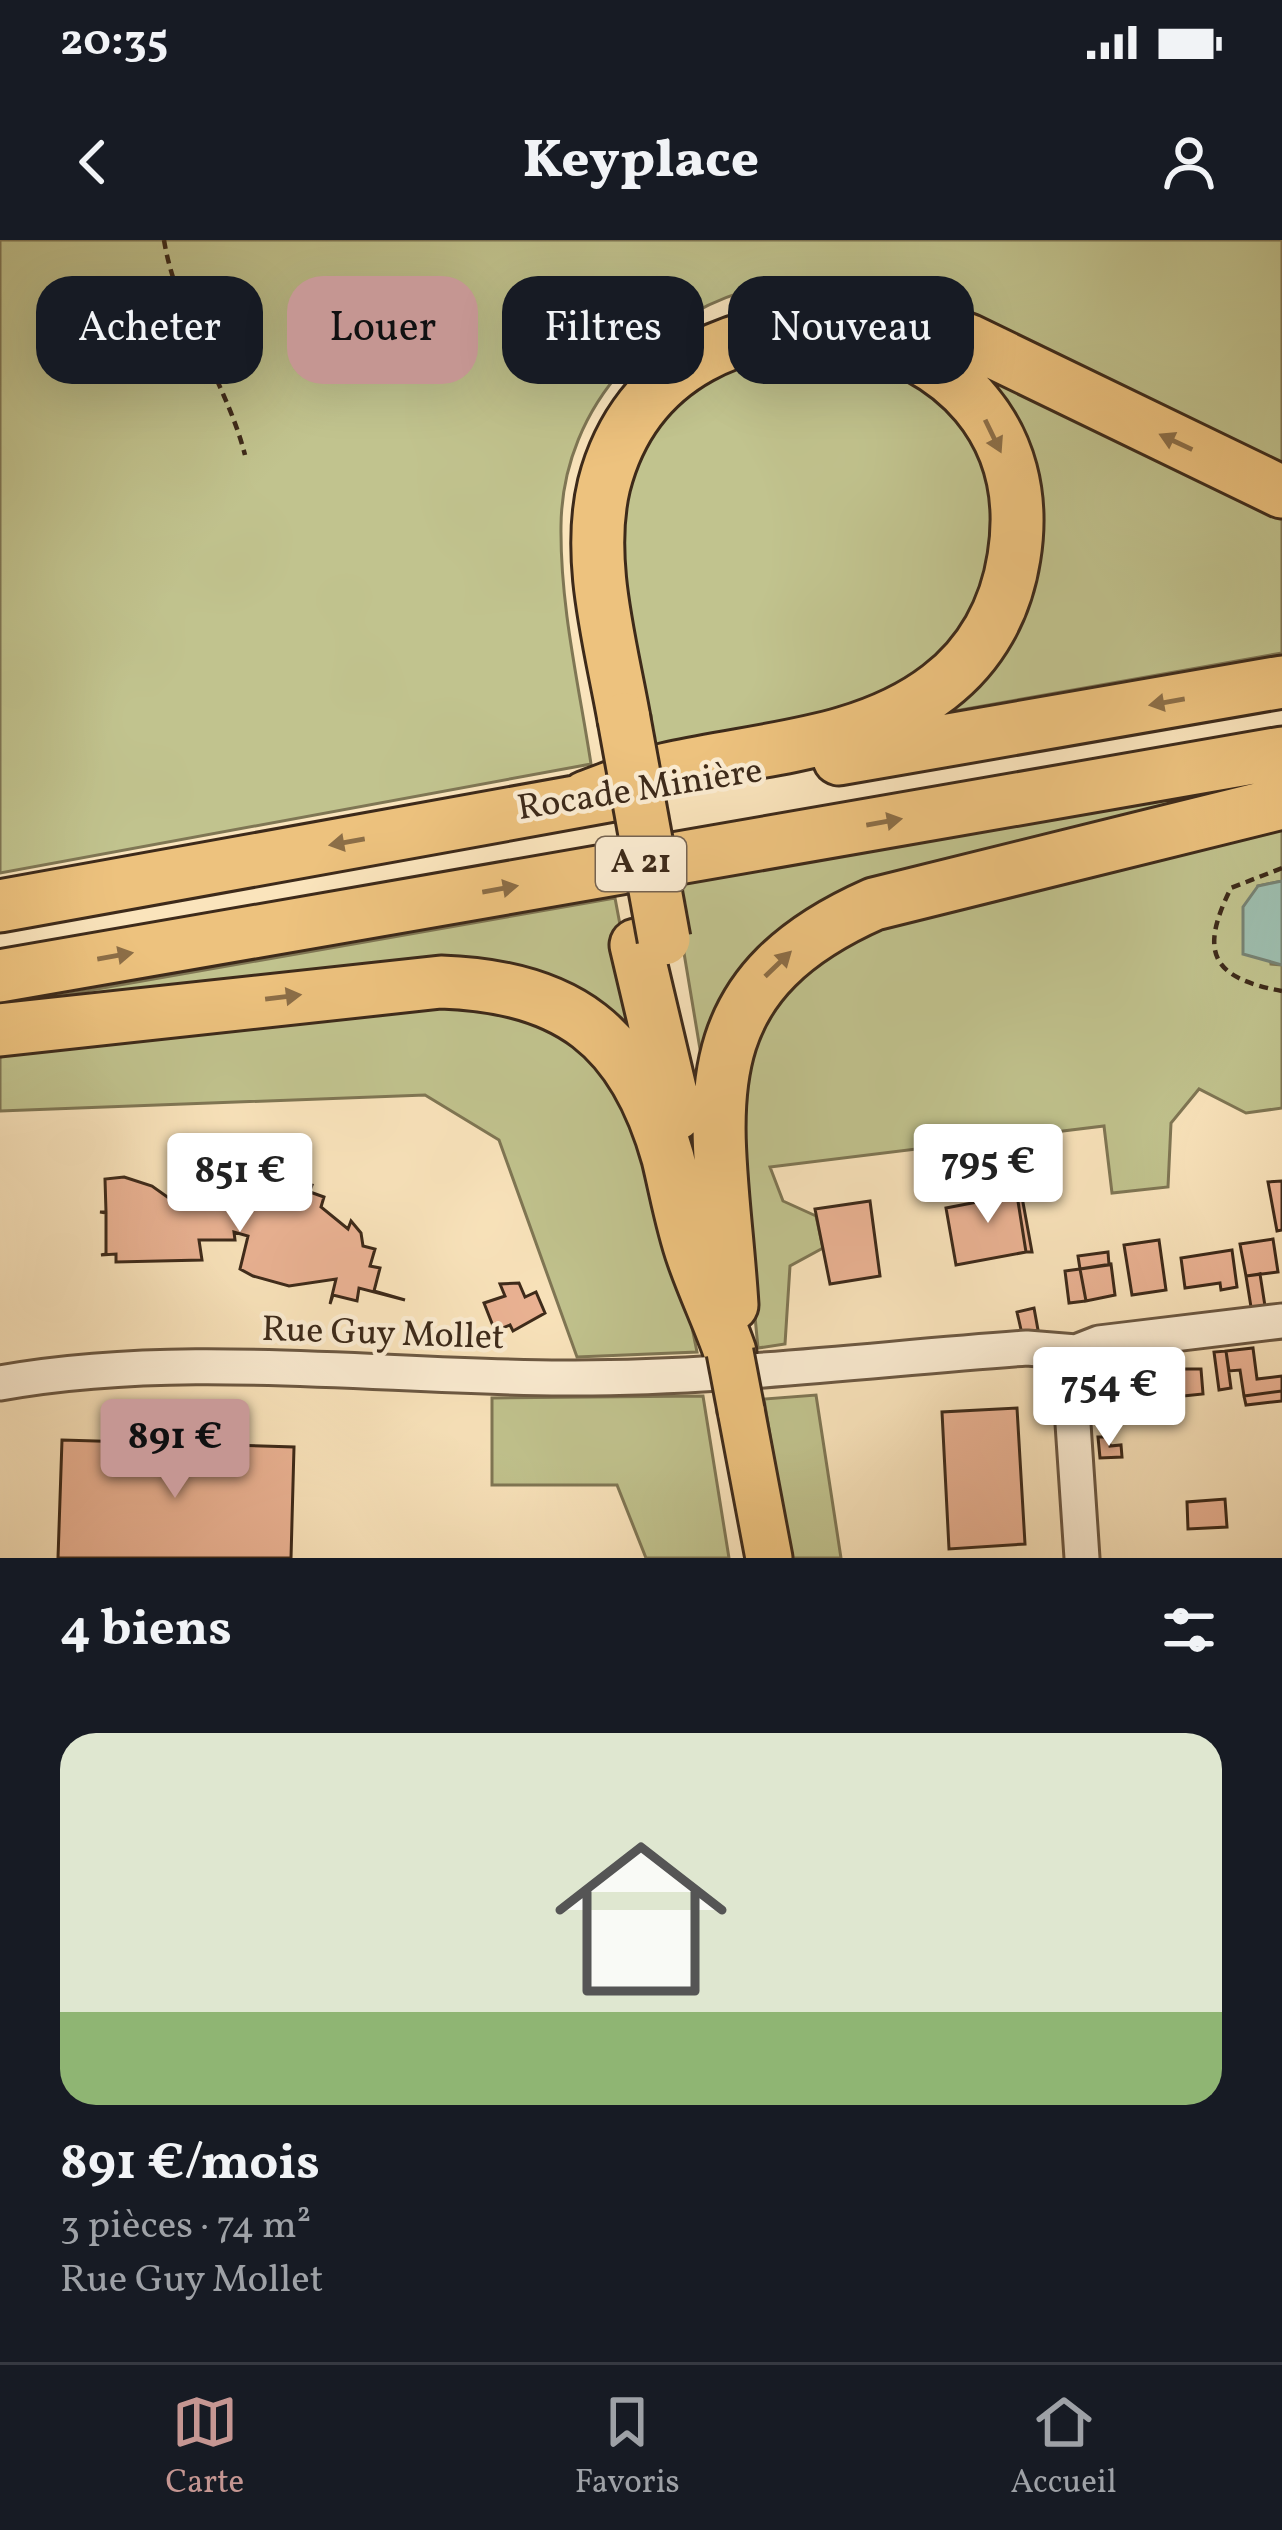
<!DOCTYPE html>
<html lang="fr">
<meta charset="utf-8">
<style>
:root{--surface:#171b24;--page:#242831;--text:#f1f3f6;--muted:#9ea1a6;--line:#363941;--accent:#c59692}
body{margin:0;font-family:Vollkorn,serif;background:var(--page);color:var(--text);height:100vh;display:flex;flex-direction:column;font-size:45px;white-space:nowrap}
*{box-sizing:border-box;margin:0}
p{font-size:39px;color:var(--muted)}
.icon{flex:none;width:66px;height:66px;fill:none;stroke:currentColor;stroke-width:2;stroke-linecap:round;stroke-linejoin:round}
.map{position:relative;height:1318px;overflow:hidden}
.drawer{display:flex;flex-direction:column;background:var(--surface);flex:1}
.drawer>*{flex:none}
.guide{position:absolute;left:36px;top:36px;width:1212px;height:108px;display:flex;gap:24px}
.price{position:absolute;translate:-50% -102px;padding:0 27px;border-radius:12px;background:#fff;color:#222;font-size:39px;line-height:78px;filter:drop-shadow(0 3px 6px #0008)}
.price::after{content:'';position:absolute;left:50%;top:72px;width:36px;height:27px;margin-left:-18px;background:inherit;clip-path:polygon(0 0,100% 0,50% 100%)}
.price.selected{background:var(--accent);color:#111}
ul{padding:0;list-style:none}
li{display:grid;align-content:center;gap:24px;height:636px;padding:0 60px}
li+li{border-top:3px solid var(--line)}
li span{display:grid;place-items:center;height:372px;border-radius:36px;color:#555}
li>.icon{margin-inline-start:auto}
span .icon{width:216px;height:216px;fill:#fffc;stroke-width:1}
li b{font-size:51px}
h2{display:flex;justify-content:space-between;align-items:center;height:144px;padding:0 60px;font-size:51px}
.pill{padding:0 42px;border-radius:36px;background:var(--surface);box-shadow:0 12px 48px #0002;font-size:42px;line-height:108px}
.pill.selected{background:var(--accent);color:#111}
.status{display:flex;justify-content:space-between;align-items:center;height:84px;padding:0 60px;background:var(--surface);direction:ltr}
.status svg{height:33px;fill:currentColor}
header{display:flex;justify-content:space-between;align-items:center;height:156px;padding:0 60px;background:var(--surface);font-size:54px;font-weight:800}
.menu{display:flex;justify-content:space-around;align-items:center;height:168px;border-top:3px solid var(--line);background:var(--surface);font-size:33px;color:var(--muted)}
.menu a{display:grid;justify-items:center;gap:6px}
.menu .selected{color:var(--accent)}
.map>svg:first-child{display:block}
.green{fill:#c1c38e;stroke:#7f7654;stroke-width:3}
.water{fill:#9ebfb0;stroke:#778374;stroke-width:3}
.building{fill:#ebb394;stroke:#3d2a1a;stroke-width:3}
.lines{fill:none;stroke-linecap:round;stroke-linejoin:round}
.minor-casing{stroke:#6c5842;stroke-width:39}
.major-casing{stroke:#3d2a1a;stroke-width:51}
.highway-casing{stroke:#3d2a1a;stroke-width:57}
.path{stroke:#3d2a1a;stroke-width:4.5;stroke-dasharray:9 6;stroke-linecap:butt}
.minor{stroke:#fcedd3;stroke-width:33}
.major{stroke:#edc27e;stroke-width:45}
.highway{stroke:#edc27e;stroke-width:51}
.major-bridge-casing{stroke:#3d2a1a;stroke-width:51;stroke-linecap:butt}
.highway-bridge-casing{stroke:#3d2a1a;stroke-width:57;stroke-linecap:butt}
.major-bridge{stroke:#edc27e;stroke-width:45}
.highway-bridge{stroke:#edc27e;stroke-width:51}
.oneway{fill:#8c6e47}
.labels{text-anchor:middle;dominant-baseline:central;stroke-width:9;stroke-linejoin:round;paint-order:stroke}
.shield{fill:#fcedd3;stroke:#766452;stroke-width:3}
.shield-label{font-size:33px;font-weight:bold;fill:#3d2a1a}
.street-label{font-size:36px;fill:#3d2a1a;stroke:#fcedd3}
</style>
<div class="status"><b>20:35</b><svg viewBox="0 0 49 12"><path d="M0 12V9h3v3zM5 12V6h3v6zM10 12V3h3v9zM15 12V0h3v12zM26 1h20v11H26zM47 4h2v5h-2z"/></svg></div>
<header><svg class="icon" aria-label="back" viewBox="0 0 24 24"><path d="M15 5l-7 7 7 7"/></svg>Keyplace<svg class="icon" aria-label="person" viewBox="0 0 24 24"><circle cx="12" cy="8" r="4"/><path d="M4 21q1-7 8-7t8 7"/></svg></header>
<div class="map">
<svg width="1282" height="1318" viewBox="0 0 1282 1318">
<rect width="100%" height="100%" fill="#fae4bc"/>
<filter id="stains"><feTurbulence type="fractalNoise" baseFrequency=".00167" numOctaves="4"/><feColorMatrix values="0 0 0 0 .2 0 0 0 0 .09 0 0 0 0 .02 0 0 0 .5 -.17"/></filter>
<radialGradient id="worn" r=".72"><stop offset=".6" stop-color="#630" stop-opacity="0"/><stop offset="1" stop-color="#630" stop-opacity=".3"/></radialGradient>
<path class="green" d="M0 0H1282V233L893 55C854 47 814 36 774 44 657 66 562 164 561 286 560 366 579 446 591 524L0 633Z
M773 102 874 110 965 183 990 237 992 340 942 421 851 471 650 513 619 355 625 235 671 155Z
M963 109 1282 261V413L932 475 1018 351Z
M1282 536 878 651 703 827 672 641Z
M1282 582V641L1258 646 1271 724 1282 725V868L1246 873 1199 849 1171 883 1168 947 1112 953 1104 886 770 927 783 961 816 976 823 1008 790 1026 785 1104 758 1108 736 878 752 788 834 700Z
M615 658 646 823 588 766H0Z
M366 766 489 767 574 798 633 876 675 1004 697 1112 577 1117 499 900 425 855 0 871V805Z
M816 1155 841 1318H790L764 1159Z
M703 1156 729 1318H646L617 1245H492V1158Z"/>
<path class="water" d="M1282 641V725L1243 714V667L1258 646Z"/>
<path class="building" d="M263 934 312 945 305 964 261 954Z
M1018 935 1032 1012H1026L1014 936Z
M1014 936 1026 1012 956 1025 946 968 998 958 995 939Z
M124 937 152 946 173 961H198V950L234 949V954H247L245 965H261V954L305 964 310 952 324 957 321 967 348 989 351 981 361 993 363 1006 375 1009 370 1026 380 1028 374 1051 405 1060 359 1048 357 1061 333 1055 330 1064 336 1039 289 1046 253 1036 240 1029 248 996 234 992 235 1000H199L202 1020 116 1022V1014L101 1015 106 1014V973L100 972H106L105 939Z
M1282 941V990L1277 991 1268 942Z
M870 961 880 1036 830 1044 815 969Z
M1273 999 1278 1032 1246 1036 1240 1004Z
M1159 1000 1166 1050 1132 1055 1124 1005Z
M1232 1010 1237 1047 1221 1050 1220 1043 1185 1048 1181 1018Z
M1108 1012 1109 1025 1080 1029 1078 1016Z
M1111 1024 1115 1055 1086 1061 1080 1029Z
M1080 1029 1086 1061 1069 1063 1065 1031Z
M1260 1034 1265 1066 1251 1067 1246 1036Z
M519 1043 525 1057 536 1052 545 1073 513 1091 510 1085 495 1091 484 1063 505 1056 500 1044Z
M1034 1068 1038 1090 1022 1094 1017 1072Z
M1253 1108 1257 1139 1282 1136V1151L1244 1156 1240 1130 1229 1131 1226 1111Z
M1226 1111 1231 1148 1219 1150 1214 1112Z
M1170 1129H1201L1203 1154 1173 1157Z
M1170 1129 1173 1157 1128 1161 1126 1135Z
M1282 1151V1161L1246 1165 1244 1156Z
M1166 1158 1167 1170 1141 1172 1140 1160Z
M1017 1168 1025 1304 949 1309 942 1172Z
M1098 1197H1109L1110 1206 1121 1205 1122 1217 1100 1218Z
M62 1200 294 1207 291 1318H58Z
M1225 1259 1227 1287 1188 1289 1187 1262Z"/>
<g class="lines">
<defs>
<path id="minor" d="M1076 1112 1071 1154 1082 1318
M0 1143C185 1110 377 1137 564 1138 718 1139 874 1119 1027 1108L1076 1112 1099 1103 1282 1081"/>
<path id="major" d="M741 1170 769 1318"/>
<path id="highway" d="M891 71 968 100 1282 252
M839 519 1282 442
M586 557C614 547 643 534 672 528 761 508 864 505 939 447 981 415 1006 369 1014 317 1055 62 667 0 604 245 586 320 611 405 624 479
M0 666 619 554
M636 705 676 874
M0 736 1282 513
M0 790 441 742C567 746 634 796 668 918 676 951 682 986 693 1017 704 1049 719 1080 730 1112
M732 1065C721 885 673 753 874 664L1282 563"/>
</defs>
<use href="#minor" class="minor-casing"/>
<use href="#major" class="major-casing"/>
<use href="#highway" class="highway-casing"/>
<path class="path" d="M164 0C176 75 226 141 245 215
M1282 628 1231 648C1199 712 1211 738 1282 751"/>
<use href="#minor" class="minor"/>
<use href="#major" class="major"/>
<use href="#highway" class="highway"/>
<defs>
<path id="major-bridge" d="M730 1112 741 1170"/>
<path id="highway-bridge" d="M624 479 664 699"/>
</defs>
<use href="#major-bridge" class="major-bridge-casing"/>
<use href="#highway-bridge" class="highway-bridge-casing"/>
<use href="#major-bridge" class="major-bridge"/>
<use href="#highway-bridge" class="highway-bridge"/>
</g>
<defs><path id="oneway-solid" d="M-6-.8H1V-3.2L6.5 0L1 3.2V.8H-6Z" transform="scale(3)"/></defs>
<g class="oneway">
<use href="#oneway-solid" transform="translate(993 196) rotate(64)"/>
<use href="#oneway-solid" transform="translate(1176 202) rotate(-155)"/>
<use href="#oneway-solid" transform="translate(1167 462) rotate(170)"/>
<use href="#oneway-solid" transform="translate(884 582) rotate(-10)"/>
<use href="#oneway-solid" transform="translate(347 602) rotate(170)"/>
<use href="#oneway-solid" transform="translate(500 649) rotate(-10)"/>
<use href="#oneway-solid" transform="translate(115 716) rotate(-10)"/>
<use href="#oneway-solid" transform="translate(778 724) rotate(-44)"/>
<use href="#oneway-solid" transform="translate(283 757) rotate(-7)"/>
</g>
<g class="labels">
<rect class="shield" x="596" y="597" width="90" height="54" rx="9"/>
<g class="shield-label">
<text x="641" y="624">A 21</text>
</g>
<g class="street-label">
<text transform="translate(640 551) rotate(-9)">Rocade Minière</text>
<text transform="translate(383 1095) rotate(2)">Rue Guy Mollet</text>
</g>
</g>
<rect width="100%" height="100%" filter="url(#stains)"/>
<rect width="100%" height="100%" fill="url(#worn)"/>
</svg>
<b class="price" style="left:988px;top:986px">795 €</b>
<b class="price" style="left:240px;top:995px">851 €</b>
<b class="price" style="left:1109px;top:1209px">754 €</b>
<b class="price selected" style="left:175px;top:1261px">891 €</b>
<div class="guide">
<a class="pill">Acheter</a>
<a class="pill selected">Louer</a>
<a class="pill">Filtres</a>
<a class="pill">Nouveau</a>
</div>
</div>
<section class="drawer">
<h2>4 biens<svg class="icon" aria-label="filters" viewBox="0 0 24 24"><path d="M4 7h16M4 17h16"/><circle cx="9" cy="7" r="2"/><circle cx="15" cy="17" r="2"/></svg></h2>
<ul>
<li><span style="background:linear-gradient(#dfe7d0 75%,#8fb573 0)"><svg class="icon" aria-label="home" viewBox="0 0 24 24"><path d="M3 11l9-7 9 7M6 9v11h12V9"/></svg></span><div><b>891 €/mois</b><p>3 pièces · 74 m²</p><p>Rue Guy Mollet</p></div></li>
</ul>
</section>
<nav class="menu">
<a class="selected"><svg class="icon" aria-label="map" viewBox="0 0 24 24"><path d="M3 6l6-2 6 2 6-2v14l-6 2-6-2-6 2zM9 4v14M15 6v14"/></svg>Carte</a>
<a><svg class="icon" aria-label="saved" viewBox="0 0 24 24"><path d="M7 4h10v16l-5-4-5 4z"/></svg>Favoris</a>
<a><svg class="icon" aria-label="home" viewBox="0 0 24 24"><path d="M3 11l9-7 9 7M6 9v11h12V9"/></svg>Accueil</a>
</nav>
